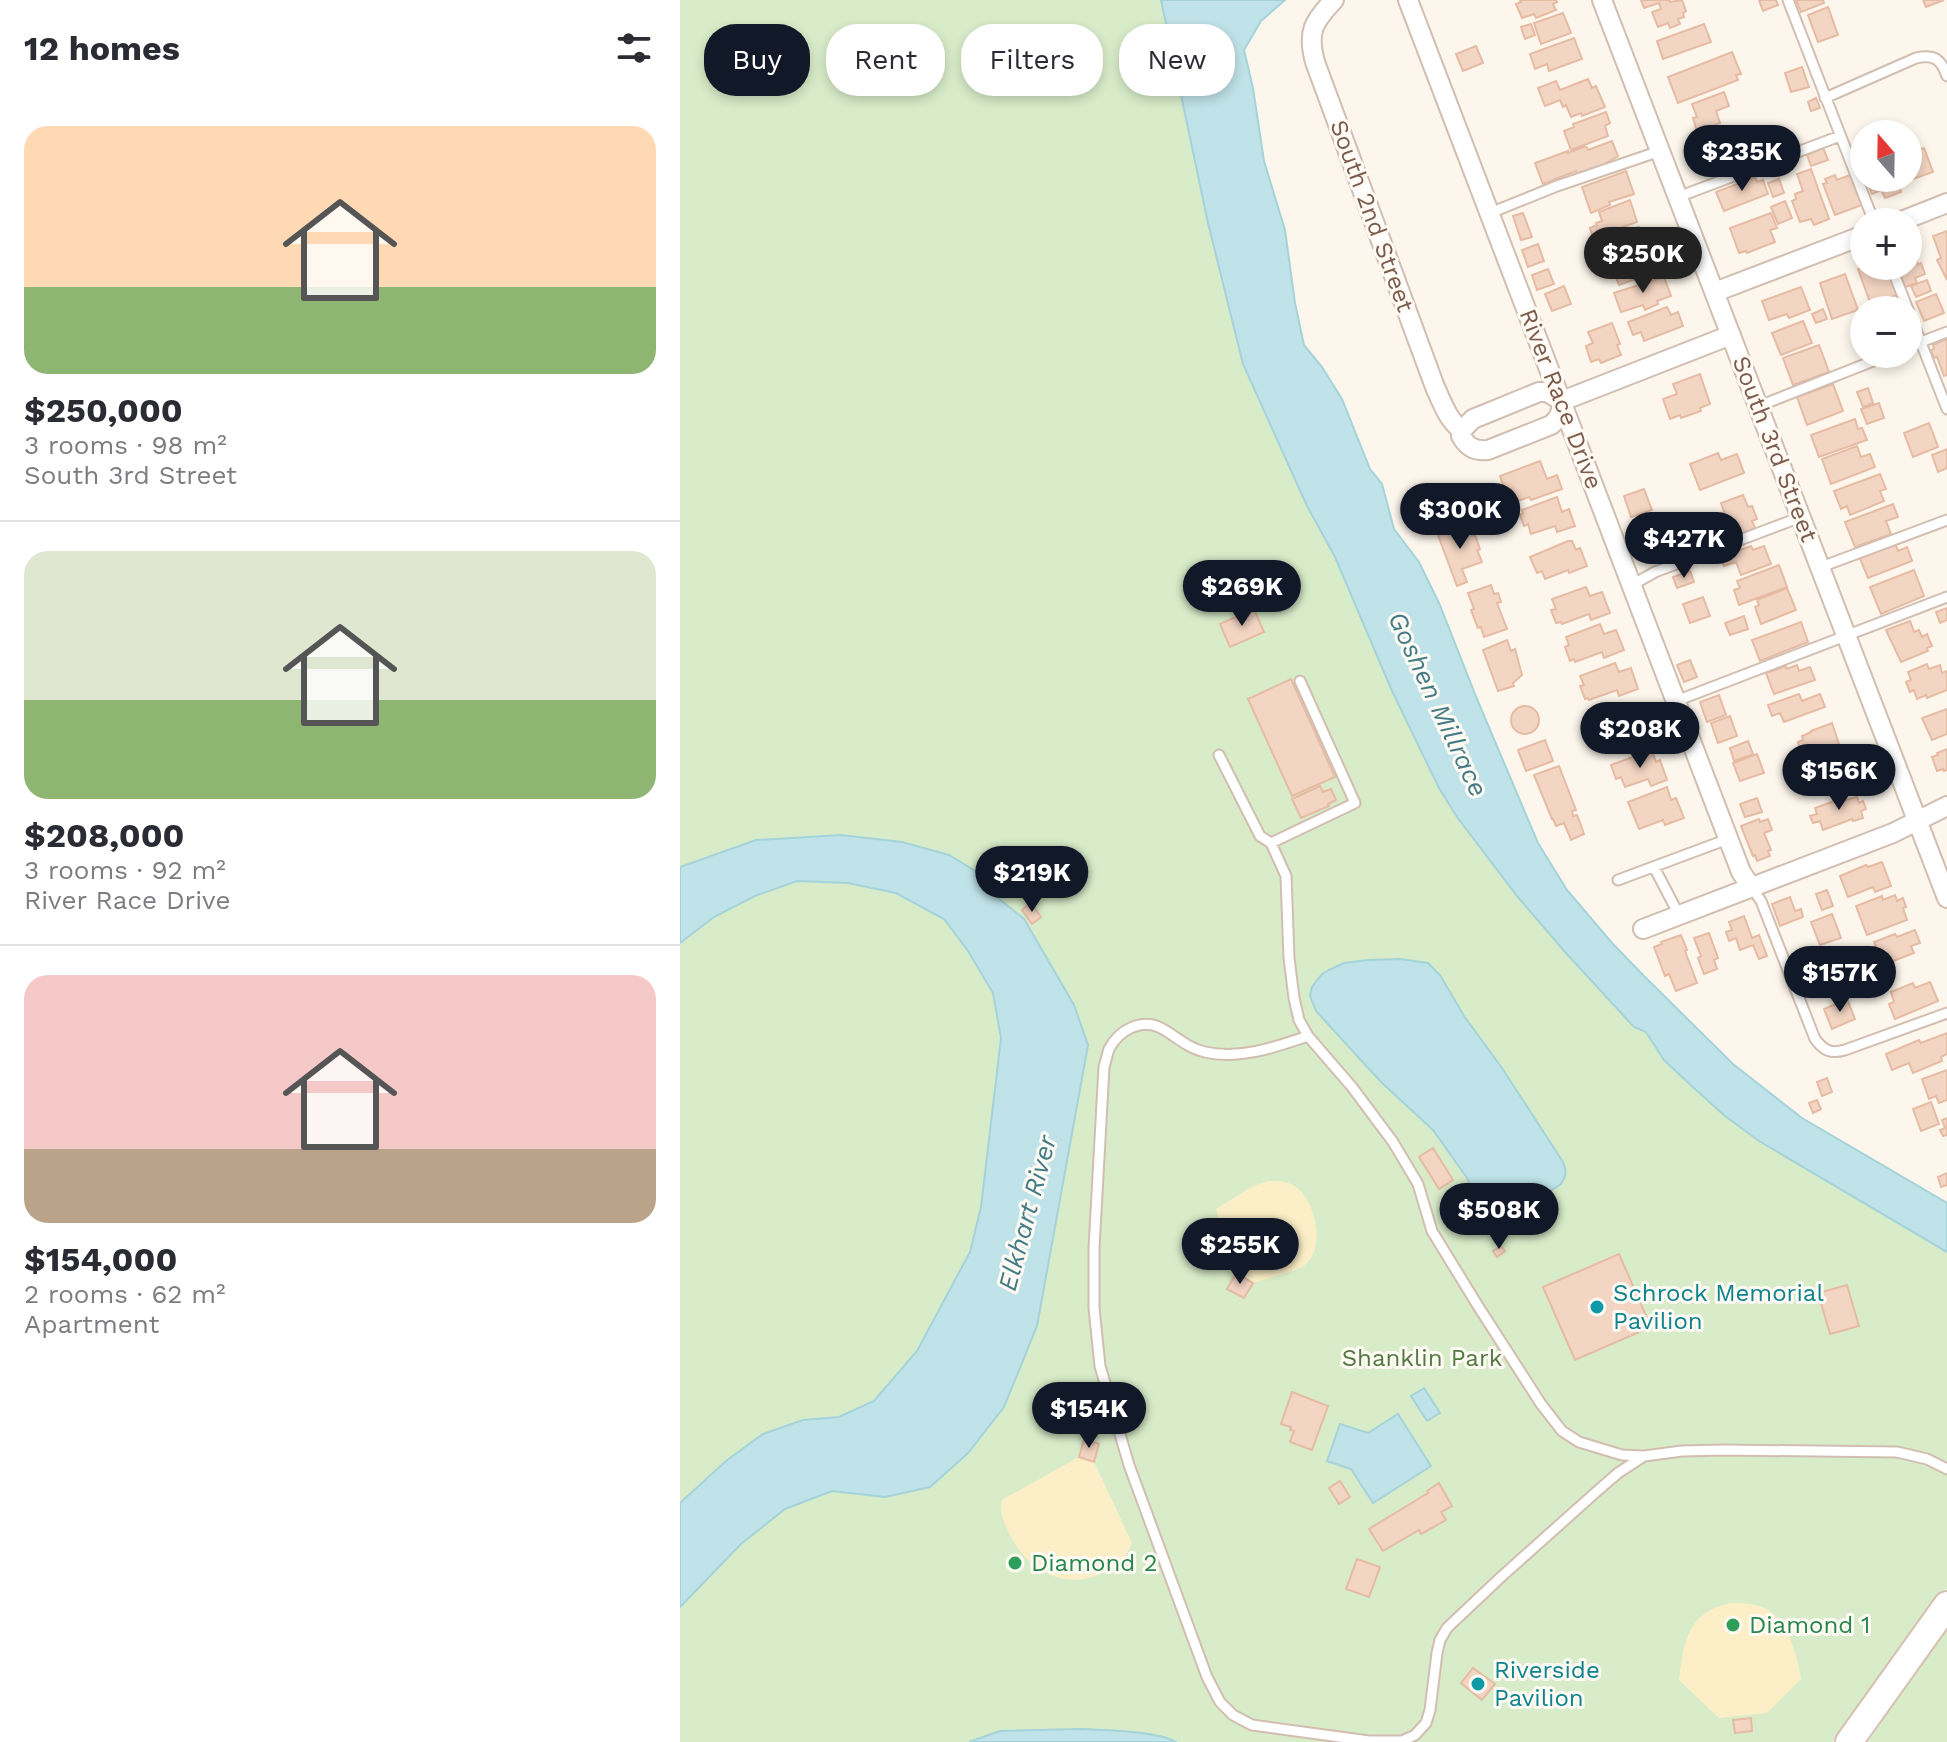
<!DOCTYPE html>
<meta charset="utf-8">
<style>
:root{--surface:#fff;--page:#f7f7f7;--text:#2b2b33;--muted:#7c7c81;--line:#e1e1e2;--accent:#111827}
body{margin:0;font-family:"Work Sans",sans-serif;background:var(--page);color:var(--text);height:100vh;display:flex;flex-direction:column;font-size:30px;white-space:nowrap}
*{box-sizing:border-box;margin:0}
p{font-size:26px;color:var(--muted)}
.icon{flex:none;width:44px;height:44px;fill:none;stroke:currentColor;stroke-width:2;stroke-linecap:round;stroke-linejoin:round}
.map{position:relative;flex:1;overflow:hidden}
.details{display:flex;flex-direction:column;background:var(--surface);width:680px}
.details>*{flex:none}
.guide{position:absolute;left:24px;top:24px;width:760px;height:72px;display:flex;gap:16px}
.needle{width:52px;rotate:340deg}
.buttons{position:absolute;left:1170px;top:120px;display:grid;gap:16px}
.buttons a{display:grid;place-items:center;width:72px;height:72px;border-radius:50%;background:var(--surface);box-shadow:0 4px 12px #0003;font-size:40px}
.price{position:absolute;translate:-50% -68px;padding:0 18px;border-radius:28px;background:var(--accent);color:#fff;font-size:26px;line-height:52px;filter:drop-shadow(0 2px 4px #0008)}
.price::after{content:'';position:absolute;left:50%;top:48px;width:24px;height:18px;margin-left:-12px;background:inherit;clip-path:polygon(0 0,100% 0,50% 100%)}
.price.on{background:#222;color:#fff}
ul{padding:0;list-style:none}
li{display:grid;align-content:center;gap:16px;height:424px;padding:0 24px}
li+li{border-top:2px solid var(--line)}
li span{display:grid;place-items:center;height:248px;border-radius:24px;color:#555}
li>.icon{margin-inline-start:auto}
span .icon{width:144px;height:144px;fill:#fffc;stroke-width:1}
li b{font-size:34px}
h2{display:flex;justify-content:space-between;align-items:center;height:96px;padding:0 24px;font-size:34px}
.tag{padding:0 28px;border-radius:32px;background:var(--surface);box-shadow:0 4px 12px #0003;font-size:28px;line-height:72px}
.tag.on{background:var(--accent);color:#fff}
main{display:flex;flex:1;min-height:0}
.map>svg:first-child{display:block}
.green{fill:#d8ecc9}
.sand{fill:#fcefc7}
.water{fill:#bfe3e8;stroke:#a5d3da;stroke-width:2}
.building{fill:#f3d5c3;stroke:#e6bba3;stroke-width:2}
.lines{fill:none;stroke-linecap:round;stroke-linejoin:round}
.service-casing{stroke:#d1beb0;stroke-width:13}
.minor-casing{stroke:#d1beb0;stroke-width:22}
.secondary-casing{stroke:#d6c0b0;stroke-width:30}
.service{stroke:#fff;stroke-width:9}
.minor{stroke:#fff;stroke-width:18}
.secondary{stroke:#fff;stroke-width:26}
.culture-dot{fill:#0f9aa8;stroke:#fffaf3;stroke-width:3}
.leisure-dot{fill:#2e9e5b;stroke:#fffaf3;stroke-width:3}
.labels{text-anchor:middle;dominant-baseline:central;stroke-width:6;stroke-linejoin:round;paint-order:stroke}
.street-label{font-size:24px;fill:#7a5c4d;stroke:#fffaf3}
.culture-label{font-size:24px;fill:#0d838f;stroke:#fffaf3;text-anchor:start}
.park-label{font-size:24px;fill:#537a41;stroke:#fffaf3}
.leisure-label{font-size:24px;fill:#27864d;stroke:#fffaf3;text-anchor:start}
.water-label{font-size:26px;font-style:italic;fill:#437c86;stroke:#fffaf3}
</style>
<main>
<section class="details">
<h2>12 homes<svg class="icon" aria-label="filters" viewBox="0 0 24 24"><path d="M4 7h16M4 17h16"/><circle cx="9" cy="7" r="2"/><circle cx="15" cy="17" r="2"/></svg></h2>
<ul>
<li><span style="background:linear-gradient(#ffd9b3 65%,#8fb573 0)"><svg class="icon" aria-label="home" viewBox="0 0 24 24"><path d="M3 11l9-7 9 7M6 9v11h12V9"/></svg></span><div><b>$250,000</b><p>3 rooms · 98 m²</p><p>South 3rd Street</p></div></li>
<li><span style="background:linear-gradient(#dfe7d0 60%,#8fb573 0)"><svg class="icon" aria-label="home" viewBox="0 0 24 24"><path d="M3 11l9-7 9 7M6 9v11h12V9"/></svg></span><div><b>$208,000</b><p>3 rooms · 92 m²</p><p>River Race Drive</p></div></li>
<li><span style="background:linear-gradient(#f6c9c9 70%,#b9a48a 0)"><svg class="icon" aria-label="home" viewBox="0 0 24 24"><path d="M3 11l9-7 9 7M6 9v11h12V9"/></svg></span><div><b>$154,000</b><p>2 rooms · 62 m²</p><p>Apartment</p></div></li>
</ul>
</section>
<div class="map">
<svg width="1267" height="1742" viewBox="0 0 1267 1742">
<rect width="100%" height="100%" fill="#fdf6ec"/>
<path class="green" d="M0 0H481L528 223 563 364 627 506 655 557 712 691 777 817 837 896 885 952 954 1027 966 1032 984 1060 1016 1090 1045 1116 1079 1141 1267 1252V1588L1153 1742H496L489 1738 443 1732 400 1729 320 1731 289 1742H0V1607L61 1544 105 1509 152 1491 205 1497 288 1453 324 1407 357 1326 408 1045 394 1005 344 919 318 898 297 872 76 840 0 867Z
M117 881 168 883 216 893 264 919 288 951 313 993 321 1038 301 1207 290 1252 260 1309 237 1351 194 1401 159 1417 123 1420 46 1461 0 1503V943L34 917 75 896Z
M1267 1626V1742H1188Z"/>
<path class="sand" d="M588 1181C597 1181 605 1181 613 1185 635 1197 646 1246 626 1264 616 1272 587 1278 573 1283L556 1273 536 1209 573 1186Z
M399 1457 414 1462 452 1543C447 1556 439 1563 427 1570 390 1594 347 1571 330 1535 324 1523 319 1513 322 1500Z
M1050 1603C1062 1603 1077 1603 1088 1610 1108 1623 1118 1657 1121 1679L1087 1713 1039 1718 999 1680C1004 1641 1007 1613 1050 1603Z"/>
<path class="water" d="M481 0H605L581 21 564 50 573 88 584 161 605 230 615 303 624 345 642 367 662 399 690 469 702 484 714 529 739 562 759 603 797 699 858 843 887 890 932 943 964 976 1053 1064 1122 1118 1267 1203V1252L1079 1141 1045 1116 1016 1090 984 1060 966 1032 954 1027 885 952 837 896 777 817 759 788 712 691 655 557 627 506 563 364 528 223Z
M161 835 222 842 269 855 297 872 318 898 344 919 394 1005 408 1045 357 1326 324 1407 288 1453 250 1487 205 1497 152 1491 105 1509 61 1544 0 1607V1503L46 1461 83 1434 123 1420 159 1417 194 1401 237 1351 290 1252 301 1207 321 1038 313 993 288 951 264 919 216 893 168 883 117 881 75 896 34 917 0 943V867L76 840Z
M720 959 748 963 760 975 784 1016 822 1068 883 1162C887 1171 886 1176 881 1184L832 1216 825 1219H816L800 1210 787 1178 753 1130 701 1082 636 1011 630 996 632 987 642 974 649 970 664 963 688 960Z
M744 1388 760 1413 747 1421 731 1396Z
M718 1414 751 1466 693 1503 671 1469 647 1461 660 1424 688 1433Z
M400 1729C423 1730 477 1731 496 1742H289L320 1731Z"/>
<path class="building" d="M840 0H876L877 2 873 4 876 10 856 18 854 14 842 18 836 4 841 2Z
M961 0H989L990 2 1002 0 1006 11 1003 13 1004 17 998 19 1000 24 990 28 988 23 978 27 972 12 981 9 979 3 964 8Z
M1079 0H1096L1098 5 1083 11Z
M1116 0H1143L1144 3 1121 12Z
M1243 0H1264L1246 7Z
M1148 7 1158 35 1138 42 1128 15Z
M883 13 891 33 861 44 854 23Z
M851 24 855 35 845 39 841 27Z
M1024 24 1031 42 983 59 977 41Z
M894 38 902 59 869 71 867 64 855 69 850 54Z
M796 46 803 63 783 71 776 54Z
M1052 52 1061 74 1056 75 1058 80 998 103 988 77Z
M1122 67 1129 87 1111 92 1105 73Z
M908 79 912 88 916 86 925 107 902 116 901 113 891 117 886 105 883 107 880 100 865 106 858 88 876 81 880 90Z
M1044 92 1049 106 1036 111 1040 123 1017 132 1013 118 1017 117 1012 104Z
M1136 98 1140 108 1131 111 1128 102Z
M926 112 930 123 925 126 928 136 891 150 884 131 894 127 893 124Z
M1033 129 1035 133 1044 129 1045 133 1054 130 1059 141 1050 144 1052 148 1046 150 1048 154 1058 150 1063 164 1046 171 1041 159 1038 160 1035 154 1028 157 1020 137 1023 136 1022 133Z
M932 141 938 156 926 163V165L898 176 896 171 863 184 855 163 888 151V153L906 146 908 150Z
M1143 148 1148 160 1131 166 1127 155Z
M1228 148 1230 153 1244 148 1253 172 1227 181Z
M1131 169 1149 219 1134 225 1131 219 1120 222 1112 201 1116 199 1115 194 1123 191 1117 174Z
M946 171 954 194 929 202 930 205 911 213 902 187Z
M1155 175 1157 180 1170 175 1182 205 1155 215 1143 184 1147 183 1145 179Z
M1075 177 1077 182 1083 180 1088 194 1044 211 1036 192Z
M1186 178H1216L1221 192 1205 198 1201 190 1192 194Z
M1099 179 1104 193 1093 197 1088 183Z
M950 200 957 222 938 229 939 231 914 240 910 228 917 225 916 223 922 221 919 212Z
M1105 201 1112 218 1098 224 1091 207Z
M843 213 852 237 841 240 833 216Z
M1091 213 1097 228 1090 230 1095 242 1067 253 1066 251 1059 253 1050 228Z
M959 227 960 230 966 228 970 239 965 241 966 246 952 251 950 246 924 255 921 246 928 243 926 238Z
M1267 231V280L1257 260 1261 258 1253 236Z
M858 244 864 261 848 267 842 250Z
M1233 245 1238 265 1241 263 1245 274 1235 278 1237 283 1225 287 1218 267 1228 266V247Z
M969 252 977 271 939 285 935 275 941 273 937 264Z
M1186 266H1205L1217 295 1191 305 1178 269Z
M868 269 874 284 857 290 852 275Z
M1165 274 1178 310 1152 319 1140 283Z
M984 277 991 296 977 301 978 304 965 310 963 305 941 312 934 293Z
M1247 280 1251 291 1236 297 1231 286Z
M884 286 891 304 872 311 865 294Z
M1121 287 1130 310 1109 318 1107 314 1089 320 1082 301Z
M1256 294 1264 313 1244 321 1236 302Z
M987 307 991 315 998 312 1003 326 964 341 961 332 953 335 948 322Z
M1143 309 1147 319 1136 323 1132 314Z
M1123 321 1132 343 1101 355 1092 333Z
M932 323 940 344 937 345 941 355 921 363 919 359 911 362 906 346 913 343 908 332Z
M1184 328V348L1182 349 1175 331Z
M1267 339V375L1264 376 1257 357 1254 358 1251 350 1254 349 1253 345Z
M1139 345 1149 372 1113 385 1103 358Z
M1020 374 1030 404 1020 408 1021 411 1001 418 1000 415 990 419 983 399 997 394 993 384Z
M1153 384 1163 411 1127 425 1117 397Z
M1188 388 1193 403 1183 407 1177 392Z
M1199 403 1204 418 1187 424 1181 409Z
M1175 419 1178 429 1182 428 1187 440 1139 457 1131 435Z
M1249 423 1258 447 1233 457 1224 433Z
M1177 446 1181 457 1190 454 1195 467 1151 484 1142 459Z
M1267 449V468L1258 472 1252 455Z
M1038 453 1041 460 1057 454 1064 473 1020 490 1010 464Z
M860 461 867 479 877 475 882 489 851 500 849 497 835 502 831 489 825 491 820 476Z
M1200 474 1206 489 1200 491 1204 501 1170 515 1167 506 1161 509 1154 491Z
M783 488 787 507 769 510 766 492Z
M964 489 972 510 951 517 944 496Z
M1063 495 1068 507 1072 506 1077 519 1072 521 1075 528 1048 539 1046 535 1040 538 1035 525 1042 522 1041 518 1046 517 1041 503Z
M877 497 882 512 889 509 895 526 877 532 875 526 851 534 848 524 844 526 840 515 843 513 842 510Z
M1213 504 1218 517 1206 521 1211 534 1175 547 1165 522Z
M788 525 792 536 795 535 800 549 797 550 802 562 782 569 787 582 777 586 758 535Z
M1007 526 1015 547 995 555 986 534Z
M888 541H892L896 550 900 548 907 566 889 573 888 570 865 579 862 571 857 573 850 557Z
M1215 543 1218 551 1227 547 1232 561 1188 578 1179 556Z
M1071 546 1073 550 1084 546 1091 564 1061 575 1056 562 1044 566 1041 557Z
M1099 565 1107 587 1059 605 1054 590 1060 588 1057 581Z
M1234 570 1244 596 1201 614 1190 587Z
M1010 571 1014 582 997 588 993 577Z
M811 585 814 594 818 593 821 602 817 603 827 629 804 637 801 627 798 628 791 610 794 609 788 593Z
M906 587 910 596 922 592 930 613 911 620 909 614 882 624 881 622 876 623 871 610 876 609 872 599Z
M1107 588 1116 610 1081 624 1075 607 1079 605 1077 600Z
M1023 597 1030 616 1010 623 1003 604Z
M1267 608V620L1260 623 1256 612Z
M574 609 584 632 550 647 540 624Z
M1064 616 1068 629 1050 635 1045 623Z
M1230 621 1234 632 1239 630 1242 637 1247 634 1252 646 1247 648 1248 651 1221 662 1206 630Z
M1121 622 1128 642 1080 661 1072 640Z
M920 624 924 634 936 630 944 650 924 658 922 652 895 662 894 659 890 661 885 647 889 645 886 637Z
M827 640 831 651 835 649 842 675 833 683 834 686 818 691 803 650Z
M1010 660 1017 677 1004 682 997 665Z
M935 663 939 672 951 668 958 689 939 696 937 690 909 700 908 698 905 699 900 686 904 685 900 676Z
M1247 664 1249 669 1260 665 1262 673 1267 671V690L1247 698 1246 695 1237 699 1234 690 1230 692 1226 682 1231 680 1228 672Z
M1117 665 1119 671 1130 667 1135 680 1094 694 1086 673 1106 666 1107 669Z
M611 679 655 777 612 796 568 699Z
M1119 694 1122 701 1140 694 1145 707 1104 722 1100 713 1092 716 1088 705Z
M1039 695 1046 715 1027 722 1020 702Z
M831 720a14 14 0 1 1 28 0a14 14 0 1 1-28 0Z
M1267 709V734L1252 740 1242 718Z
M965 714 972 732 956 737 959 744 945 749 944 746 928 752 919 728 949 717 950 720Z
M1050 716 1057 736 1038 743 1031 723Z
M1152 723 1159 744 1141 750 1142 753 1125 760 1118 742 1123 740 1122 736 1131 732V731Z
M865 740 873 761 846 771 838 750Z
M1068 741 1073 754 1054 761 1050 748Z
M1267 749V770L1264 771 1263 769 1257 771 1252 757 1258 755 1257 753Z
M972 750 976 762 980 760 987 780 971 786 968 779 945 787 941 777 936 779 931 765Z
M1077 754 1084 773 1060 781 1053 763Z
M1163 754 1170 778 1144 788 1141 781 1124 788 1120 778 1128 774 1126 769Z
M879 766 896 810 892 811 893 816 897 815 904 834 891 840 884 823 876 826 873 819H872L854 775Z
M640 786 643 792 651 789 656 800 648 804 649 806 621 818 612 799Z
M987 787 991 800 996 798 1004 818 985 825 983 820 959 829 948 802Z
M1177 797 1179 803 1183 801 1186 809 1181 811 1183 818 1173 821 1172 819 1143 830 1140 821 1133 823 1130 816 1137 814 1135 808 1162 798 1163 801Z
M1077 798 1082 812 1065 817 1060 804Z
M1079 819 1080 822 1088 819 1092 830 1084 833 1091 850 1088 851 1090 856 1077 861 1075 855 1073 856 1061 826Z
M1202 862 1211 886 1195 892 1193 887 1168 897 1160 876 1186 865 1188 867Z
M1147 890 1153 906 1142 910 1136 894Z
M1215 895 1217 901 1223 898 1226 907 1223 908 1227 920 1187 935 1176 906 1202 896 1203 900Z
M1110 897 1115 911 1121 909 1123 917 1100 926 1092 904Z
M351 903 361 917 352 924 342 910Z
M1152 914 1161 938 1140 945 1131 922Z
M1064 916 1072 938 1079 935 1087 956 1079 959 1073 945 1060 950 1056 938 1049 941 1046 932 1052 930 1049 922Z
M1235 930 1240 943 1231 946 1234 953 1203 965 1199 956 1194 958 1190 948 1196 946 1194 942 1215 934 1217 937Z
M1029 933 1038 958 1034 960 1037 969 1024 974 1018 958 1021 956 1014 938Z
M1001 935 1007 950 1005 951 1017 983 996 991 989 974 985 976 974 947 982 944 981 942Z
M1133 968 1139 983 1123 989 1117 974Z
M1250 982 1258 1001 1215 1019 1209 1004 1214 1002 1211 992 1233 983 1235 988Z
M1152 983 1155 990 1145 993 1143 986Z
M1167 999 1175 1019 1152 1029 1144 1009Z
M1267 1033V1054L1261 1057 1262 1061 1233 1073 1229 1063 1212 1070 1206 1054 1239 1040 1241 1043Z
M1267 1070V1100L1259 1103 1256 1096 1249 1099 1242 1079Z
M1147 1078 1152 1092 1142 1096 1137 1082Z
M1137 1100 1141 1109 1133 1113 1129 1103Z
M1251 1102 1259 1124 1241 1131 1233 1109Z
M1267 1118V1135L1263 1136 1260 1130 1265 1128 1262 1120Z
M753 1148 773 1180 759 1189 739 1157Z
M1267 1173V1185L1261 1187 1258 1177Z
M821 1246 825 1251 817 1257 813 1251Z
M939 1254 971 1327 895 1360 863 1287Z
M556 1273 573 1283 564 1298 547 1289Z
M1167 1285 1179 1326 1150 1334 1138 1293Z
M612 1392 648 1406 632 1450 610 1442 614 1431 610 1430 611 1427 601 1424Z
M404 1439 419 1444 414 1462 399 1457Z
M660 1481 670 1497 659 1504 649 1488Z
M759 1483 772 1506 761 1512 766 1520 741 1534 739 1530 703 1551 689 1529 748 1493 747 1491Z
M677 1559 700 1567 689 1597 666 1589Z
M793 1668 815 1684 802 1700 781 1683Z
M1071 1718 1072 1731 1055 1733 1053 1720Z"/>
<g class="lines">
<defs>
<path id="service" d="M1108 0 1194 222
M1145 98 1236 58C1254 54 1261 59 1267 76
M998 197 1160 136
M810 213 877 186 980 151
M1211 266 1267 409
M1228 347 1267 332
M1079 406 1211 354
M1141 567 1267 520
M952 585 975 572 1121 517
M996 701 1267 597
M539 755 580 836 591 843 606 876 609 958 614 998 619 1020 628 1036 672 1087 713 1142 738 1184 752 1231 798 1306 861 1404 882 1431 899 1442 942 1455 964 1456 1002 1451 1044 1450 1217 1452 1247 1459 1267 1469
M591 843 675 803 620 681
M974 867 999 915
M938 880 1048 839
M1072 888 1081 901 1135 1039C1144 1051 1151 1054 1165 1050L1267 1013
M628 1036C596 1047 560 1060 525 1052 507 1048 496 1036 481 1028 461 1018 439 1030 429 1049 427 1055 426 1061 424 1067L414 1248V1308L420 1366 449 1465 527 1677 540 1702 553 1715 572 1725 689 1741H722L735 1735 746 1723 750 1710 757 1653 760 1640 767 1628 821 1577 915 1493 938 1473 964 1456"/>
<path id="minor" d="M654 0C633 22 627 32 635 62L755 387C762 402 768 421 782 430L781 436C788 448 795 451 808 450L871 425C880 418 881 412 882 401
M728 0 1061 872 1071 887
M922 0 1267 898
M1219 222 1267 203
M1035 292 1184 235
M882 401 1051 335
M782 430 793 419 859 392H867L882 401
M963 929 1213 833 1267 806"/>
<path id="secondary" d="M1169 1742 1267 1605"/>
</defs>
<use href="#service" class="service-casing"/>
<use href="#minor" class="minor-casing"/>
<use href="#secondary" class="secondary-casing"/>
<use href="#service" class="service"/>
<use href="#minor" class="minor"/>
<use href="#secondary" class="secondary"/>
</g>
<g class="culture-dot">
<circle cx="917" cy="1307" r="8"/>
<circle cx="798" cy="1684" r="8"/>
</g>
<g class="leisure-dot">
<circle cx="335" cy="1563" r="8"/>
<circle cx="1053" cy="1625" r="8"/>
</g>
<g class="labels">
<g class="street-label">
<text transform="translate(692 216) rotate(70)">South 2nd Street</text>
<text transform="translate(881 399) rotate(69)">River Race Drive</text>
<text transform="translate(1095 449) rotate(69)">South 3rd Street</text>
</g>
<g class="culture-label">
<text x="933" y="1293">Schrock Memorial<tspan x="933" dy="28">Pavilion</tspan></text>
<text x="814" y="1670">Riverside<tspan x="814" dy="28">Pavilion</tspan></text>
</g>
<g class="park-label">
<text x="742" y="1358">Shanklin Park</text>
</g>
<g class="leisure-label">
<text x="351" y="1563">Diamond 2</text>
<text x="1069" y="1625">Diamond 1</text>
</g>
<g class="water-label">
<text transform="translate(758 704) rotate(65)">Goshen Millrace</text>
<text transform="translate(347 1213) rotate(-75)">Elkhart River</text>
</g>
</g>
</svg>
<div class="buttons">
<a><svg class="needle" viewBox="-14 -14 28 28"><path d="M0-13l5 13h-10z" fill="#e53935"/><path d="M0 13l5-13h-10z" fill="#7c7c81"/></svg></a>
<a>+</a>
<a>−</a>
</div>
<b class="price" style="left:1062px;top:193px">$235K</b>
<b class="price on" style="left:963px;top:295px">$250K</b>
<b class="price" style="left:780px;top:551px">$300K</b>
<b class="price" style="left:1004px;top:580px">$427K</b>
<b class="price" style="left:562px;top:628px">$269K</b>
<b class="price" style="left:960px;top:770px">$208K</b>
<b class="price" style="left:1159px;top:812px">$156K</b>
<b class="price" style="left:352px;top:914px">$219K</b>
<b class="price" style="left:1160px;top:1014px">$157K</b>
<b class="price" style="left:819px;top:1251px">$508K</b>
<b class="price" style="left:560px;top:1286px">$255K</b>
<b class="price" style="left:409px;top:1450px">$154K</b>
<div class="guide">
<a class="tag on">Buy</a>
<a class="tag">Rent</a>
<a class="tag">Filters</a>
<a class="tag">New</a>
</div>
</div>
</main>
